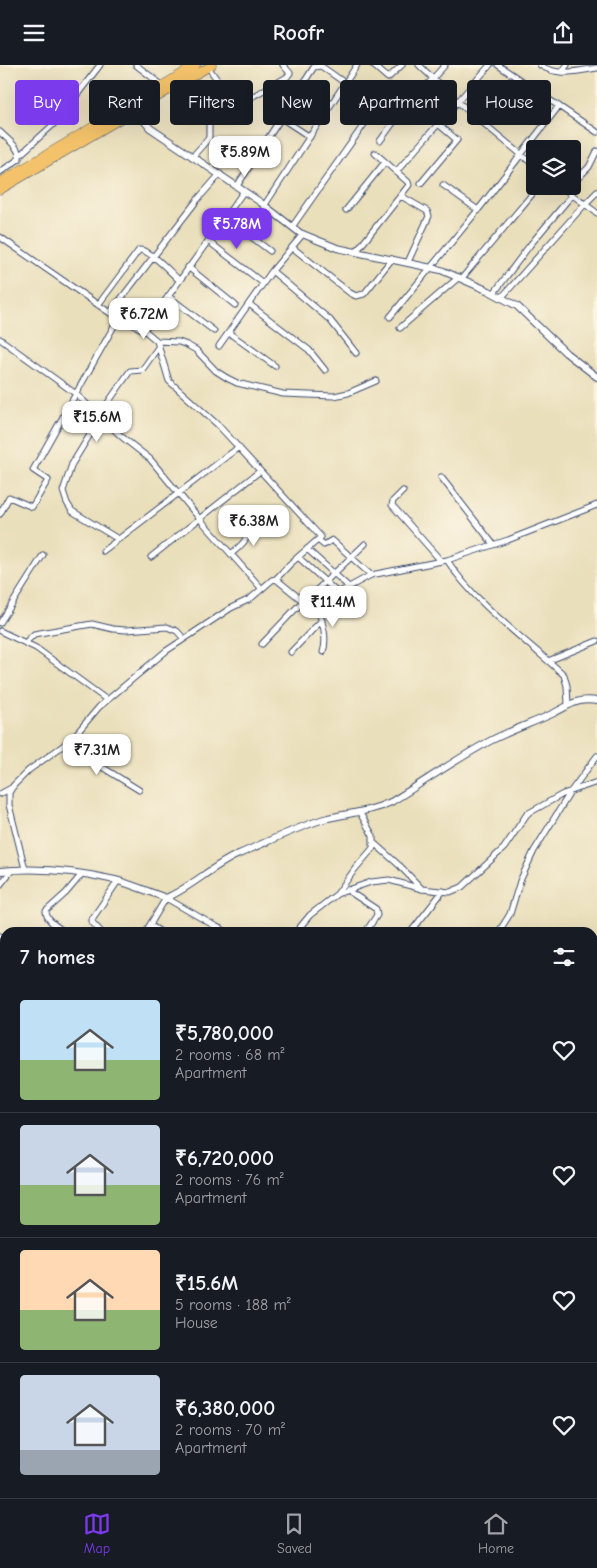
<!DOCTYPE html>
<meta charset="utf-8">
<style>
:root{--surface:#171b24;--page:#242831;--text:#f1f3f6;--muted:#9ea1a6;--line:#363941;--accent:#7c3aed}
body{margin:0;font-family:"Comic Neue",sans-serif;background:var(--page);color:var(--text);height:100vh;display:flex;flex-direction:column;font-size:19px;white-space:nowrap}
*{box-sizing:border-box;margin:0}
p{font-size:16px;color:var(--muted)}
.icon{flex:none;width:28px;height:28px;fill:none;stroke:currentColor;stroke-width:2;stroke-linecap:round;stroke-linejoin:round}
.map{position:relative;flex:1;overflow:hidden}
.drawer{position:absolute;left:0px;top:862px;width:598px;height:571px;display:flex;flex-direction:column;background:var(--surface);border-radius:15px 15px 0 0;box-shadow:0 5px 20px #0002}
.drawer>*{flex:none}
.hud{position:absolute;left:15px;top:15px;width:568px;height:45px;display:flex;gap:10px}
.fabs{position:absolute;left:526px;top:75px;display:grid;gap:10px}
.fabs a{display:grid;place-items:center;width:55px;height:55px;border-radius:5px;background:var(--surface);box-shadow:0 5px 20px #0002;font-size:25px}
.price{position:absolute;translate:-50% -42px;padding:0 11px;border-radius:10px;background:#fff;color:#222;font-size:16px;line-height:32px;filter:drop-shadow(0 1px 2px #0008)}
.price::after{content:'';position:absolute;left:50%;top:30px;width:15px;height:11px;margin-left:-8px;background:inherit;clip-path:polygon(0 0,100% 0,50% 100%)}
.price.active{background:var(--accent);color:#fff}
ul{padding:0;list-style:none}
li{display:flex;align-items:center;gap:15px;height:125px;padding:0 20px}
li+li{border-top:1px solid var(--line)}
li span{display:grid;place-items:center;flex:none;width:140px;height:100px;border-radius:5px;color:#555}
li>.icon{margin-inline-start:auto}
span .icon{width:60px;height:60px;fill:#fffc;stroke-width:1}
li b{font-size:21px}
h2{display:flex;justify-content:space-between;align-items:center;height:60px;padding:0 20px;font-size:21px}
.tag{padding:0 18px;border-radius:5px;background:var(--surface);box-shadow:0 5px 20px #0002;font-size:18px;line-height:45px}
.tag.active{background:var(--accent);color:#fff}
header{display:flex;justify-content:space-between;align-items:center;height:65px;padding:0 20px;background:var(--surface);font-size:22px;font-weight:700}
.dock{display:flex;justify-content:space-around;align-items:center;height:70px;border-top:1px solid var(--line);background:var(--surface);font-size:14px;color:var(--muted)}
.dock a{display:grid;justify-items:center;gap:2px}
.dock .active{color:var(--accent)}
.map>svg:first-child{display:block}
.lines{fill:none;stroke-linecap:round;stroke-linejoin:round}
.minor-casing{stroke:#3a496c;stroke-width:7}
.tertiary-casing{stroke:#3a496c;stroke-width:8}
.secondary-casing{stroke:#3a496c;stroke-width:9}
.trunk-casing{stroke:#3a496c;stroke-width:9}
.minor{stroke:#fff;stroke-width:5}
.tertiary{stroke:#fff;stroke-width:6}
.secondary{stroke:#fae7c3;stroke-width:7}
.trunk{stroke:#f3c26a;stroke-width:8}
</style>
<header><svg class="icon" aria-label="menu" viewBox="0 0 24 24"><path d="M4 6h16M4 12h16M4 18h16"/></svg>Roofr<svg class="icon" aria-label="share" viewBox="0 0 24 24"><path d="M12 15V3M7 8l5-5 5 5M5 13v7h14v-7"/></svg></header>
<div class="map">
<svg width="597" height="1433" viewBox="0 0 597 1433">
<rect width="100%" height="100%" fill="#fcf5e5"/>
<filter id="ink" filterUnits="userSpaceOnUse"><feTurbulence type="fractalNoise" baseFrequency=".02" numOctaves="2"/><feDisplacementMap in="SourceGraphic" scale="10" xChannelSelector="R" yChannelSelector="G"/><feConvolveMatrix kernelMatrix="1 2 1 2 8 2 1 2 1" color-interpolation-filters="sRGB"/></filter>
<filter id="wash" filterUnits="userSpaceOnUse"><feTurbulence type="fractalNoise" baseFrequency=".0096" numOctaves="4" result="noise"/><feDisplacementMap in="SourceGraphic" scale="20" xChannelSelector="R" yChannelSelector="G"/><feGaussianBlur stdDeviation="1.12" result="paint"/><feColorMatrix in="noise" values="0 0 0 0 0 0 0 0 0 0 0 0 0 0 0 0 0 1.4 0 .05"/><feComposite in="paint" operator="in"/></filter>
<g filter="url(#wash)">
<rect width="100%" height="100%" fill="#eadfbb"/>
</g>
<g filter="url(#ink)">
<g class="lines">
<defs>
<path id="minor" d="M136 0 162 20
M373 0 388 13 402 0
M419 0 458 37 535 101
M498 0 597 67
M540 0C557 12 578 6 597 3
M208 2 236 41
M562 7 567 0
M281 53 310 72
M0 67C7 74 21 83 19 94L0 107
M380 76 393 58 445 0
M20 90 56 57 100 0
M192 92 209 73V56L287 12 290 8 283 0
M396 107 490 0
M421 118 457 75 437 58
M572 119 589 102 597 86
M237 121 314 2 321 1 345 18 375 43
M560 121 597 148
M401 131 427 146 429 151 408 197
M264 141 357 0
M346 145 385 97
M478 145 559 41
M225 152 270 186
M292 162 391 21
M0 172 110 248 144 265 244 126
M208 176 263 218
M293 183 350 228 356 231 364 229 392 194
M356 187 409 120 408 117 375 88
M188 202 235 240
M272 206 330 255 356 288
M462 213 539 121
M494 228 530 180 572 130
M168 231 214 266
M502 232 585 139 597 127
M249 239 309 285 325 305
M98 240 139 185C150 184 170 207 179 215
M110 248 198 134 220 109
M390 252 478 145 443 120
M400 263 459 212
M144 265 157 276 169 316 218 360 321 472 290 499 276 514
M229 268 275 301
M0 274 76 329 122 372 150 394 199 453 262 524
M157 276 179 277 187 280 196 285 216 306 227 313 237 318 283 329 334 331 348 328 376 316
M219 281 272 206 303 169
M441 412 493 479
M403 426 393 436 392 440 441 496
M0 449 9 432 32 442 48 415 33 405 118 254
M118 474 72 446 67 438 63 426 72 399 91 368 98 352 130 306 142 305 159 281
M318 475 324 480 332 475 371 510
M307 484 349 522
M103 486 239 382
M231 489C244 478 247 476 250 459
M151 492 260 406
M298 492 338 528
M447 495C474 538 526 575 564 610L567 621 568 639
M304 537 365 479
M316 540C322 555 328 572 323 587
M0 558 43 490
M0 566 36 583 107 635
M25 578 34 569 92 559 113 564 126 565 167 562 177 566 184 574
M262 579 303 536
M291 587 322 555
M548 596 597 576
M65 679 139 725
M0 729 13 722
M374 778 400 801 422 824
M25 804 9 740V728L13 721 29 705 71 675 99 642 166 586 231 543 250 534 272 515 276 514 304 537 316 540 371 510 447 495 508 475 597 440
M0 820 12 805
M347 825 376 844 377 850 365 868
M337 829 355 804 373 783V771L360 748
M150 860 162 868
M66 868C58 862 46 856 46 846L66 828 82 809
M102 868 92 857V854L118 816
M145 868 166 833 215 861 229 868
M295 868 310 850 337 829 371 817 389 815 422 824 450 827 462 822 504 783 527 749 563 729 597 717
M410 868 443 826
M498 868 510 849 520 816 534 786 571 726 597 691
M0 871 5 875
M592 963 597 960
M0 982 5 985
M0 1002 5 995
M0 1017 5 1021
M0 1033 5 1025
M592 1053 597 1057
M0 1083 5 1075
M0 1164 5 1156
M0 1193H5
M0 1269 5 1260
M592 1269 597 1263
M0 1316 5 1323
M0 1335 5 1326
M0 1368 5 1370
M592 1387 597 1386
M0 1429 5 1425
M287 1433 291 1429
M375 1433 377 1429
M435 1433 437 1429"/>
<path id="tertiary" d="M135 45 150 63 260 137 300 168 337 183 441 205 489 226 517 241 566 288 597 312
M0 806C39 802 77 806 115 815 131 819 149 827 166 833 192 822 213 800 239 789 265 778 301 760 328 753 351 748 369 747 391 737 424 717 456 694 490 676 511 665 533 658 554 648 570 640 577 633 597 636"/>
<path id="secondary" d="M0 1251 5 1253
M592 1419 597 1421"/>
<path id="trunk" d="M0 117 196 0
M0 125 212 0"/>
</defs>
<use href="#minor" class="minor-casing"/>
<use href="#tertiary" class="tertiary-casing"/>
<use href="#secondary" class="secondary-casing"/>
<use href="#trunk" class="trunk-casing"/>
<use href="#minor" class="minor"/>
<use href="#tertiary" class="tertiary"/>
<use href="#secondary" class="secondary"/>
<use href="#trunk" class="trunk"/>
</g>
</g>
</svg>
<div class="fabs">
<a><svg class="icon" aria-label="layers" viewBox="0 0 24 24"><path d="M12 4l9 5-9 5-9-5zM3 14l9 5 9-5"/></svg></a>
</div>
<b class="price" style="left:245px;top:113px">₹5.89M</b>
<b class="price active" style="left:237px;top:185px">₹5.78M</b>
<b class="price" style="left:144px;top:275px">₹6.72M</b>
<b class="price" style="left:97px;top:378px">₹15.6M</b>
<b class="price" style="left:254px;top:482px">₹6.38M</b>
<b class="price" style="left:333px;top:563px">₹11.4M</b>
<b class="price" style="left:97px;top:711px">₹7.31M</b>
<div class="hud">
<a class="tag active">Buy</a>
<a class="tag">Rent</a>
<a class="tag">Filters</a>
<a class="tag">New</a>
<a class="tag">Apartment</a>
<a class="tag">House</a>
</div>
<section class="drawer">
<h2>7 homes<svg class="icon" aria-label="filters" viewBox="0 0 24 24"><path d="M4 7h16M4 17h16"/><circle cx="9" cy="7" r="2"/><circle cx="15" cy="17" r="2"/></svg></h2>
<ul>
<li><span style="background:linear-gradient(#bfe0f5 60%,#8fb573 0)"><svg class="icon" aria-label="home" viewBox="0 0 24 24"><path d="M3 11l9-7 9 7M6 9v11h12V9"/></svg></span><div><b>₹5,780,000</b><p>2 rooms · 68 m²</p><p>Apartment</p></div><svg class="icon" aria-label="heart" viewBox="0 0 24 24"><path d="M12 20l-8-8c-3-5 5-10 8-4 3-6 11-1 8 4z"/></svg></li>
<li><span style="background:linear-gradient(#c9d6e8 60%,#8fb573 0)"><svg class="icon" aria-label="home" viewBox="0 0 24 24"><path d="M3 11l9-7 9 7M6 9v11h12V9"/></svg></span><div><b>₹6,720,000</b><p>2 rooms · 76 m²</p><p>Apartment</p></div><svg class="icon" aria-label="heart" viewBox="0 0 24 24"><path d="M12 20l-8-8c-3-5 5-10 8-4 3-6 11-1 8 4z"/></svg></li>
<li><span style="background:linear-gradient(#ffd9b3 60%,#8fb573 0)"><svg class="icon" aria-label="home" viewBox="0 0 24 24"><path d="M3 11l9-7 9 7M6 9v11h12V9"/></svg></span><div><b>₹15.6M</b><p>5 rooms · 188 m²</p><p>House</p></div><svg class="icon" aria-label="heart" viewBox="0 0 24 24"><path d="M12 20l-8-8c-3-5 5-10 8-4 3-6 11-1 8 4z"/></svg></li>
<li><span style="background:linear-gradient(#c9d6e8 75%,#9aa5b1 0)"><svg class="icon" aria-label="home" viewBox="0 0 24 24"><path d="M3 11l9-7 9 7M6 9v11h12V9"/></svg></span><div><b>₹6,380,000</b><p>2 rooms · 70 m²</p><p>Apartment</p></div><svg class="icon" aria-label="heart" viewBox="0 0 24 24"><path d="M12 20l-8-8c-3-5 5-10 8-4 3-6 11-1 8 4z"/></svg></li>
</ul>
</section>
</div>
<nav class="dock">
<a class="active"><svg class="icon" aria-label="map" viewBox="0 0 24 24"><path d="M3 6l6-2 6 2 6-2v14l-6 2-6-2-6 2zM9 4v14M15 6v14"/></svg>Map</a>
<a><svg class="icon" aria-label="saved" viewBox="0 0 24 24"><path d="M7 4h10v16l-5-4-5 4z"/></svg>Saved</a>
<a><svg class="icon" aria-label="home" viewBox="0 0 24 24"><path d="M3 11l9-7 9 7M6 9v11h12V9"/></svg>Home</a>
</nav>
